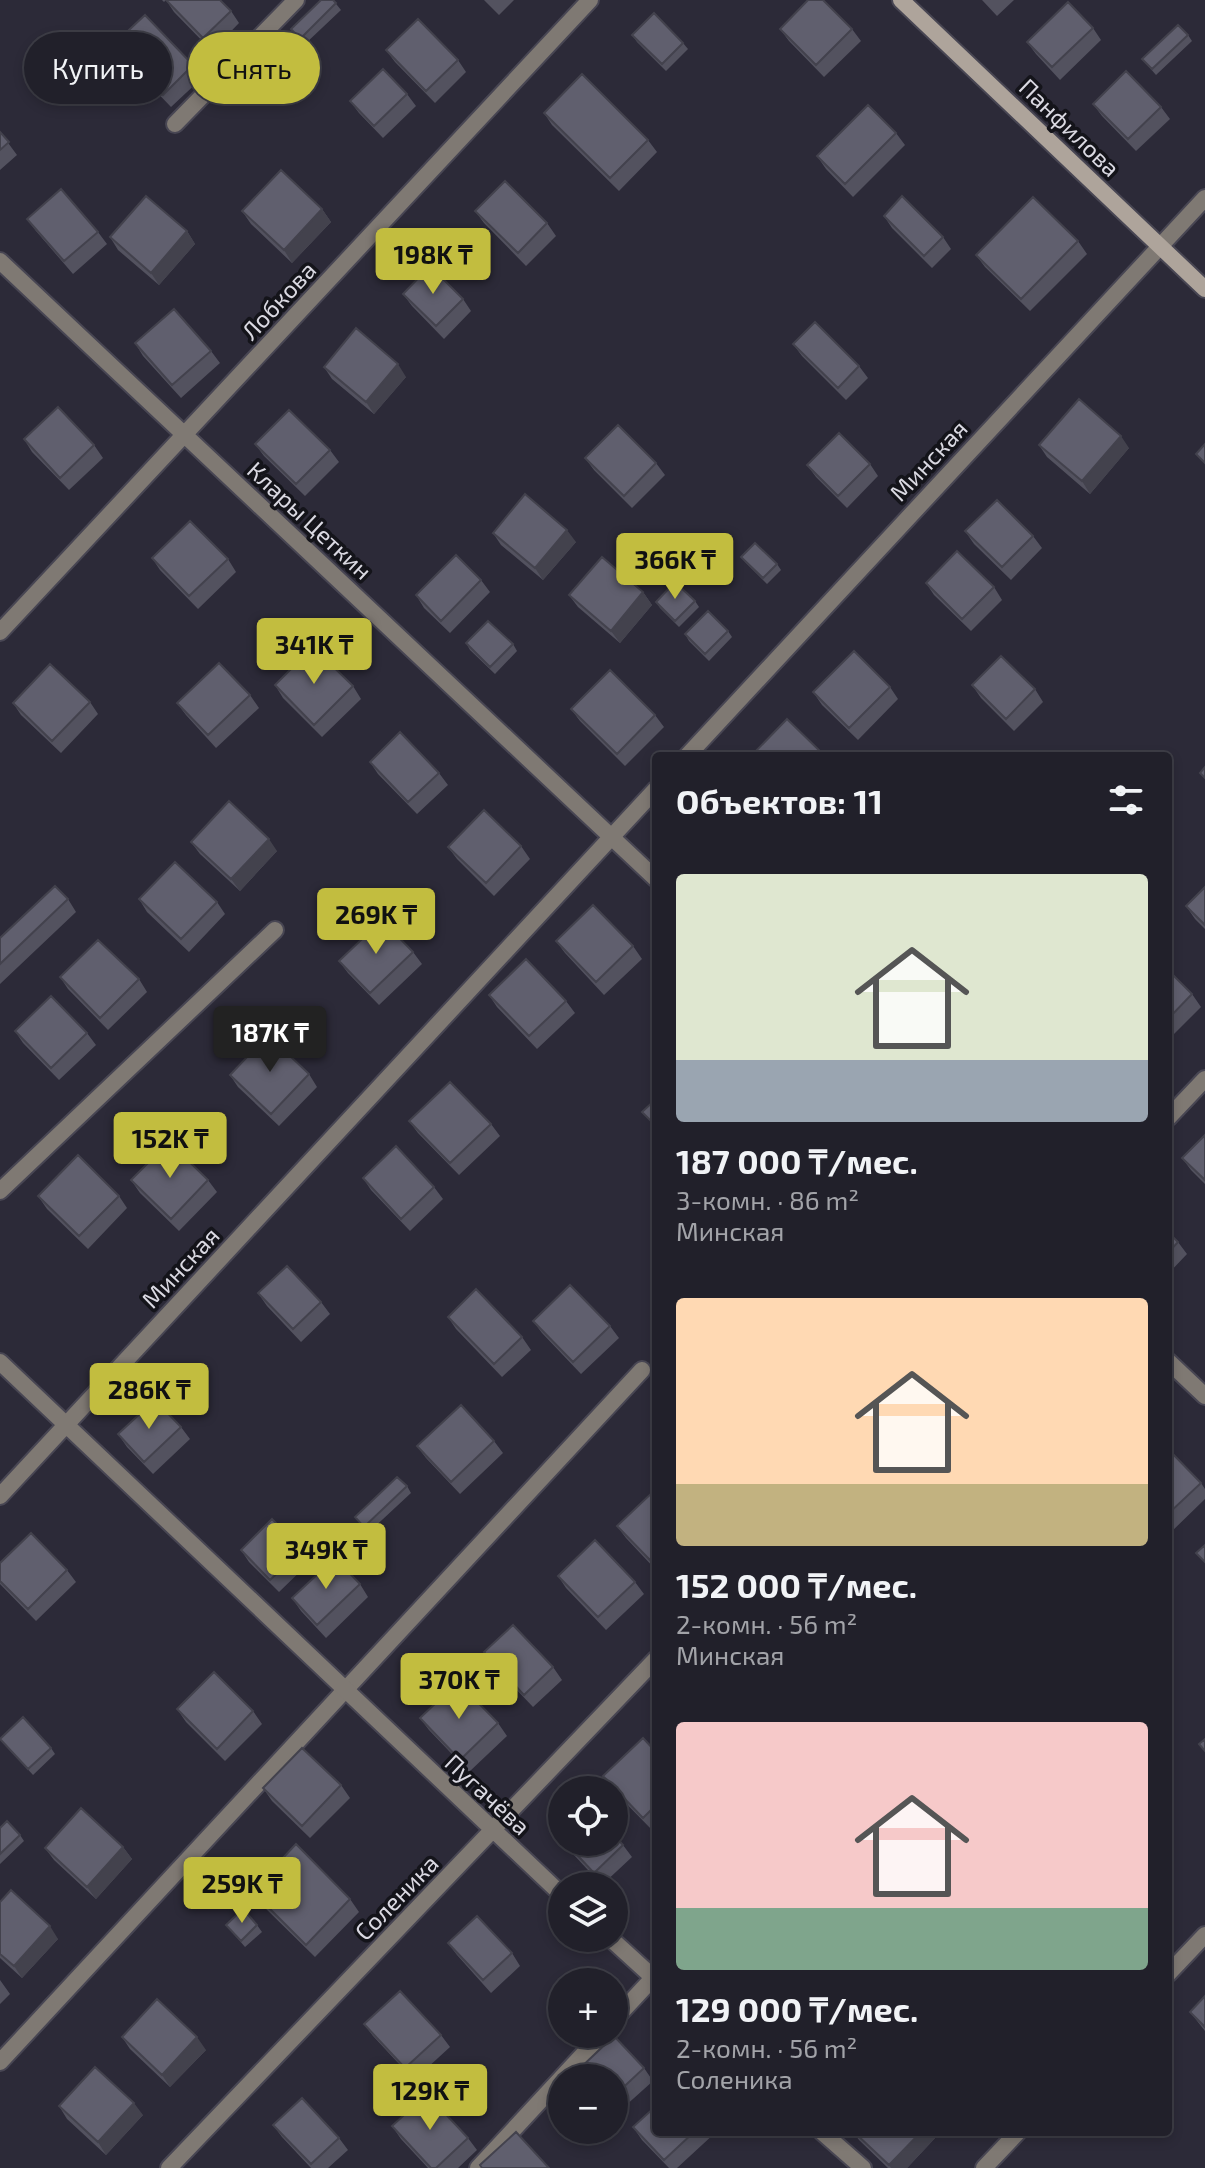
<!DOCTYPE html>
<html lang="ru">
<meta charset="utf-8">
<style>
:root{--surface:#21202a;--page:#292832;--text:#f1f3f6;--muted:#a2a3a8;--line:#3e3e47;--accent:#c2bd3f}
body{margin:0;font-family:"Exo 2",sans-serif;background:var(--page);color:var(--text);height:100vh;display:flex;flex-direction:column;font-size:30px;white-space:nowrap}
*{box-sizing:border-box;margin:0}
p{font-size:26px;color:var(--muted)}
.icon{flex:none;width:44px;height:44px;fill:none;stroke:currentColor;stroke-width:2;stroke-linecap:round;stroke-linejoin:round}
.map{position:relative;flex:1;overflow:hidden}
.side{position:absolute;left:652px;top:752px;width:520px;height:1384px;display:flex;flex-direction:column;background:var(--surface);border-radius:8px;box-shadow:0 4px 12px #0003,0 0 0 2px var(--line)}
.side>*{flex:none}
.hud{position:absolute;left:24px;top:32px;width:508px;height:72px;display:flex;gap:16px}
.tools{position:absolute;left:548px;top:1776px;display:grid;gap:16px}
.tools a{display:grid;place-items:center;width:80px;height:80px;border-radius:50%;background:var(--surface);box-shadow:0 4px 12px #0003,0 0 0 2px var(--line);font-size:40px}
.price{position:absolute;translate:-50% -68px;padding:0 18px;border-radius:8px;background:var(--accent);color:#111;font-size:26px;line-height:52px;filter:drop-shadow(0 2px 4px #0008)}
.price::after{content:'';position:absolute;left:50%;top:48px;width:24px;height:18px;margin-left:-12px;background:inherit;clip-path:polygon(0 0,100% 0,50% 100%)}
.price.current{background:#222;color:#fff}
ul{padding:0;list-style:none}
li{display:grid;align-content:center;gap:16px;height:424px;padding:0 24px}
li span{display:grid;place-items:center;height:248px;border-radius:8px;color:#555}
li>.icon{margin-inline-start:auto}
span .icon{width:144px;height:144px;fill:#fffc;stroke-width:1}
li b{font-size:34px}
h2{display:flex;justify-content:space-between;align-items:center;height:96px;padding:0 24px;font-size:34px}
.tag{padding:0 28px;border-radius:36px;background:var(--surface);box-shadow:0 4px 12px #0003,0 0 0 2px var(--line);font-size:28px;line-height:72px}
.tag.current{background:var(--accent);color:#111}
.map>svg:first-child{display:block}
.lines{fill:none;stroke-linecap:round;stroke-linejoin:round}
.lane-casing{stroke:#484653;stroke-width:20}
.street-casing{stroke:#484653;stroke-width:20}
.secondary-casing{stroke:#484653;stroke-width:20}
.lane{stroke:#7f7973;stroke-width:16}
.street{stroke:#7f7973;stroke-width:16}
.secondary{stroke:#aea49b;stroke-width:16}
.wall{fill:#53525f}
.shaded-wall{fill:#43424d}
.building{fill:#605f6e;stroke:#43424d;stroke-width:2}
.labels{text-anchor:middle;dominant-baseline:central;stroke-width:7;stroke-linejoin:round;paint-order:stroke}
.street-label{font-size:24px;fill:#dad9e2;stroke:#14141a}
</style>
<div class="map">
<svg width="1205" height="2168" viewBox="0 0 1205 2168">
<rect width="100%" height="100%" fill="#2c2a38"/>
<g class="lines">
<defs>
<path id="lane" d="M175 124 296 0
M0 1191 275 930
M614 2020 653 1978
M0 2062 642 1370
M478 2168 602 2034"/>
<path id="street" d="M0 261 656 879
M0 632 590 0
M687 756 1205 198
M1168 1118 1205 1079
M1168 1361 1205 1396
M0 1362 562 1895
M0 1496 656 789
M610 1938 656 1980
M1168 1974 1205 1935
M822 2132 863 2168
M169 2168 656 1659
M984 2168 1018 2132"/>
<path id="secondary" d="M901 0 1205 289"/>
</defs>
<use href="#lane" class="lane-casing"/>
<use href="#street" class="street-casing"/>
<use href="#secondary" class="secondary-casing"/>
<use href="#lane" class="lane"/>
<use href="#street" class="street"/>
<use href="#secondary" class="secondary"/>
</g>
<path class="wall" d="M162 0H220L231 11 239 23 212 51 174 12 166 0 164 2Z
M333 0 341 10 304 45 291 29Z
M484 0H514L499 15Z
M982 0H1014L997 16Z
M1093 28 1101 40 1060 80 1036 54 1027 42Z
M780 29H852L861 41 824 77 789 41Z
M632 35 683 43 688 49 666 71 637 42Z
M1188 35 1192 41 1156 75 1142 59Z
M114 44 193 65 202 78 171 107 123 57Z
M386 50 458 60 466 72 435 103 395 62Z
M407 94 416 106 383 138 359 113 350 101Z
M1093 104 1161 107 1170 119 1136 151 1102 116Z
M544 113 648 140 657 152 619 191 552 125Z
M0 132 17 155 0 170Z
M896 133 905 145 853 197 826 169 817 156Z
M322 209 331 222 292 263 251 224 242 211Z
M475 211 547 223 556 236 526 266 484 223Z
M884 216 943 237 951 249 932 268 892 228Z
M27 219 98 232 107 244 73 274 36 231Z
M187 231 195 244 159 285 118 250 110 237Z
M1078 241 1087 254 1030 311 985 267 976 255Z
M403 294 463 299 471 311 444 339 412 306Z
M135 343 211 351 220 363 181 398 143 356Z
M793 344 859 366 868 378 846 400 802 356Z
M324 367 406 377 374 414 332 379Z
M24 439 94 445 103 458 69 490 32 452Z
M255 444 330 450 339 462 305 496 264 456Z
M1039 445 1129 448 1090 494 1047 457Z
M585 458 656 463 665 475 632 508 594 470Z
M870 464 878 476 847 508 816 477 807 465Z
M965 531 1033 536 1042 548 1011 580 974 544Z
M493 533 576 542 543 580 501 545Z
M741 557 777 564 781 570 767 584 746 563Z
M152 558 228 559 236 572 198 609 160 570Z
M481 580 490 592 450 633 424 608 416 595Z
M926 583 994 587 1002 600 971 631 934 595Z
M643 592 652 605 620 643 578 607 569 595Z
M695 601 699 607 679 627 660 608 656 602Z
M728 631 732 637 709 661 689 641 685 634Z
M466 643 513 644 517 651 495 674 470 650Z
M275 685 353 686 361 699 322 737 283 698Z
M972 685 1035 689 1043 702 1014 731 981 698Z
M890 687 898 699 858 740 822 705 813 692Z
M250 695 259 708 216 748 186 715 177 703Z
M90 702 98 714 61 753 21 715 13 703Z
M571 709 655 715 664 727 625 766 580 721Z
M370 762 439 773 448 785 417 814 378 774Z
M191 842 277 851 240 891 200 854Z
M521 846 530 859 494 896 457 859 448 847Z
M1205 887V929L1195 919 1186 906Z
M68 899 76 912 0 984V938Z
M139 899 217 902 225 914 189 952 147 912Z
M556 941 633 946 642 959 604 995 565 953Z
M413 952 422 964 379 1005 348 973 339 961Z
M1168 970 1192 994 1201 1007 1172 1036 1168 1032Z
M60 977 139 979 147 992 108 1030 68 989Z
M489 995 566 1001 575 1013 537 1049 497 1007Z
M15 1031 87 1033 96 1045 59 1080 23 1043Z
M309 1074 317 1087 279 1126 238 1087 230 1075Z
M409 1121 491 1124 500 1136 459 1175 418 1133Z
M1205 1135V1184L1191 1170 1182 1158Z
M363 1178 434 1187 443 1199 410 1231 371 1190Z
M131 1180H208L217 1192 179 1231 140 1193Z
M38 1196H119L127 1208 88 1249 47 1209Z
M1168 1232 1178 1242 1187 1254 1168 1274Z
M258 1293 321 1302 330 1314 301 1342 267 1306Z
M448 1317 522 1337 531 1350 502 1377 456 1329Z
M533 1321 610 1326 619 1338 581 1374 542 1333Z
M181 1427 190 1439 153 1474 127 1447 118 1434Z
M494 1441 503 1453 460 1494 426 1458 417 1446Z
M1168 1449 1201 1483 1205 1489V1499L1168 1535Z
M407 1486 411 1493 368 1533 355 1517Z
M656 1489V1570L626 1538 617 1526Z
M241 1550H302L310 1562 279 1592 249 1562Z
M0 1563 67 1570 76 1582 36 1621 0 1584Z
M558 1576 635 1582 644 1594 606 1630 566 1588Z
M360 1584 368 1597 326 1638 301 1611 292 1598Z
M484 1652 553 1667 562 1680 533 1707 492 1664Z
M177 1709 253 1711 262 1724 225 1761 186 1722Z
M420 1718 498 1723 507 1736 469 1772 429 1730Z
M0 1739 51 1748 55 1754 33 1775Z
M656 1752V1826L652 1830 613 1790 603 1776Z
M341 1785 350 1798 310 1838 272 1801 263 1788Z
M562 1814V1842H614L623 1845 632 1857 602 1885 558 1838 550 1826Z
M0 1828 20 1835 24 1841 0 1864Z
M123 1847 132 1859 96 1899 54 1860 45 1848Z
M252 1891 350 1899 359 1912 315 1957 261 1904Z
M0 1902 58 1939 22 1978 0 1958Z
M226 1925H257L262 1932 245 1947Z
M448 1943 512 1953 520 1966 491 1993 457 1955Z
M0 1980 10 1994 0 2004Z
M1205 1996V2031L1190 2012Z
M364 2024 441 2035 450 2047 414 2080 373 2036Z
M122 2037 206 2050 170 2087 130 2049Z
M644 2068 653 2081 614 2116V2078H580L576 2072Z
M59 2106 143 2115 106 2155 67 2119Z
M273 2125 339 2138 348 2150 328 2168H311L282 2137Z
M392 2126 468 2138 477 2150 458 2168H428L401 2139Z
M633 2127 656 2132 715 2133 677 2168H669L642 2140Z
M853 2132H935L937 2136 907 2168H888L859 2140Z"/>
<path class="shaded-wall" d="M322 209 331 222 292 263 284 250Z
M187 231 195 244 159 285 151 273Z
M398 364 406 377 374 414 366 402Z
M1121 436 1129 448 1090 494 1082 481Z
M567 530 576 542 543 580 535 568Z
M643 592 652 605 620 643 611 631Z
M269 839 277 851 240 891 231 879Z
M123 1847 132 1859 96 1899 87 1887Z
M50 1926 58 1939 22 1978 14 1966Z
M197 2037 206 2050 170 2087 162 2075Z
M134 2103 143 2115 106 2155 98 2142Z
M921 2132H935L937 2136 907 2168H891L889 2165Z"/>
<path class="building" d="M166 0H220L231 11 203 38Z
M321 0H333L336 3 300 39 291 29Z
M808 0H823L852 29 816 65 780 29Z
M1068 2 1093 28 1052 67 1027 42Z
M654 13 683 43 662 64 632 35Z
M145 15 193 65 163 95 114 44Z
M418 19 458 60 426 91 386 50Z
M1178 25 1188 35 1152 69 1142 59Z
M383 69 407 94 374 126 350 101Z
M1126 71 1161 107 1128 139 1093 104Z
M582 74 648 140 610 178 544 113Z
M868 105 896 133 845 184 817 156Z
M0 132 9 142 0 150Z
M281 170 322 209 284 250 242 211Z
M505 181 547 223 518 253 475 211Z
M61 189 98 232 64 261 27 219Z
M146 196 187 231 151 273 110 237Z
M902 196 943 237 924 256 884 216Z
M1033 197 1078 241 1021 299 976 255Z
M430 266 463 299 436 326 403 294Z
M174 309 211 351 172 385 135 343Z
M815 322 859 366 838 388 793 344Z
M356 328 398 364 366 402 324 367Z
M1079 399 1121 436 1082 481 1039 445Z
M58 407 94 445 60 478 24 439Z
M289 410 330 450 296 484 255 444Z
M618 425 656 463 624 496 585 458Z
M839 433 870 464 838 496 807 465Z
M1205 444V463L1196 454Z
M525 494 567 530 535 568 493 533Z
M997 500 1033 536 1002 567 965 531Z
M190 521 228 559 189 596 152 558Z
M755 543 777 564 763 578 741 557Z
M957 551 994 587 962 619 926 583Z
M456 555 481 580 441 621 416 595Z
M602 557 643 592 611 631 569 595Z
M675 582 695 601 675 621 656 602Z
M708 611 728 631 705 654 685 634Z
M488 621 513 644 490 667 466 643Z
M313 647 353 686 314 725 275 685Z
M854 651 890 687 849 728 813 692Z
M1001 656 1035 689 1006 719 972 685Z
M219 663 250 695 208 735 177 703Z
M50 664 90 702 52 741 13 703Z
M610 670 655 715 617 754 571 709Z
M787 719 825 756H751Z
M400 732 439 773 408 802 370 762Z
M1205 767V778L1200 773Z
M229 801 269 839 231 879 191 842Z
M484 810 521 846 486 883 448 847Z
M175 862 217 902 181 939 139 899Z
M55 886 68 899 0 964V938Z
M1205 887V925L1186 906Z
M593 905 633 946 596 982 556 941Z
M382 920 413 952 370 993 339 961Z
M98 940 139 979 100 1018 60 977Z
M526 959 566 1001 529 1036 489 995Z
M1168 970 1192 994 1168 1019Z
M51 996 87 1033 51 1068 15 1031Z
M268 1035 309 1074 271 1114 230 1075Z
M450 1082 491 1124 450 1163 409 1121Z
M656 1099V1126L642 1112Z
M1205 1135V1180L1182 1158Z
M169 1142 208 1180 171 1219 131 1180Z
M396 1146 434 1187 401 1219 363 1178Z
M78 1155 119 1196 79 1236 38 1196Z
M1168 1232 1178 1242 1168 1253Z
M287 1266 321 1302 293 1329 258 1293Z
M570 1285 610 1326 573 1362 533 1321Z
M476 1289 522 1337 494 1364 448 1317Z
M155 1400 181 1427 144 1462 118 1434Z
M461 1405 494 1441 451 1482 417 1446Z
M1168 1449 1201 1483 1168 1514Z
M397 1477 407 1486 364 1527 355 1517Z
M656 1489V1554L650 1560 617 1526Z
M272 1519 302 1550 270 1580 241 1550Z
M31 1533 67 1570 28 1609 0 1581V1563Z
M595 1540 635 1582 598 1617 558 1576Z
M1205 1545V1562L1196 1553Z
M335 1558 360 1584 317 1625 292 1598Z
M513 1625 553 1667 524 1695 484 1652Z
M214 1672 253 1711 217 1749 177 1709Z
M458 1682 498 1723 460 1760 420 1718Z
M23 1717 51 1748 28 1769 0 1739Z
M656 1725V1735L651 1730Z
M643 1738 656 1752V1805L643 1818 603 1776Z
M1205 1739V1751L1199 1744Z
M302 1748 341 1785 302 1826 263 1788Z
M81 1808 123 1847 87 1887 45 1848Z
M562 1814V1839L550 1826Z
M7 1821 20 1835 0 1854V1828Z
M614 1835 623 1845 594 1873 565 1842H614Z
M296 1844 350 1899 306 1945 252 1891Z
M11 1890 50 1926 14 1966 0 1954V1902Z
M243 1909 257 1925 241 1941 226 1925Z
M477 1916 512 1953 483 1980 448 1943Z
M400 1991 441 2035 405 2068 364 2024Z
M1205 1996V2027L1190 2012Z
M157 1999 197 2037 162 2075 122 2037Z
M614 2036 644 2068 614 2096V2078H582L576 2072Z
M95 2067 134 2103 98 2142 59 2106Z
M427 2094 468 2138 436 2168H431L392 2126Z
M302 2098 339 2138 311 2164 273 2125Z
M656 2106V2132H694L664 2160 633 2127Z
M516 2132 549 2168H482L480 2165Z
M854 2132H921L889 2165Z"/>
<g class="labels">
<g class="street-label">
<text transform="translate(1070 127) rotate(44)">Панфилова</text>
<text transform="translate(278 300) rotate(-47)">Лобкова</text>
<text transform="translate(928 460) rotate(-47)">Минская</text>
<text transform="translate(310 520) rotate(43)">Клары Цеткин</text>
<text transform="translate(180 1267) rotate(-47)">Минская</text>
<text transform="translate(488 1794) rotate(43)">Пугачёва</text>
<text transform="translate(396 1897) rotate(-46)">Соленика</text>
</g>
</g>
</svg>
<div class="tools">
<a><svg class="icon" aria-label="locate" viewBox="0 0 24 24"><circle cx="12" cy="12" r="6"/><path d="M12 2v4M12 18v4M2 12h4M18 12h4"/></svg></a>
<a><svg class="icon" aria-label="layers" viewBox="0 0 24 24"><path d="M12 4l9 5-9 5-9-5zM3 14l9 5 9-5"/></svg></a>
<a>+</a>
<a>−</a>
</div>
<b class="price" style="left:433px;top:296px">198K ₸</b>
<b class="price" style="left:675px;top:601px">366K ₸</b>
<b class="price" style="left:314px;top:686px">341K ₸</b>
<b class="price" style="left:376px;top:956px">269K ₸</b>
<b class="price current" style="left:270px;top:1074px">187K ₸</b>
<b class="price" style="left:170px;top:1180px">152K ₸</b>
<b class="price" style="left:149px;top:1431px">286K ₸</b>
<b class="price" style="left:326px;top:1591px">349K ₸</b>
<b class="price" style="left:459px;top:1721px">370K ₸</b>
<b class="price" style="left:242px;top:1925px">259K ₸</b>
<b class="price" style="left:430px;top:2132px">129K ₸</b>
<div class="hud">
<a class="tag">Купить</a>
<a class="tag current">Снять</a>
</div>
<section class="side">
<h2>Объектов: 11<svg class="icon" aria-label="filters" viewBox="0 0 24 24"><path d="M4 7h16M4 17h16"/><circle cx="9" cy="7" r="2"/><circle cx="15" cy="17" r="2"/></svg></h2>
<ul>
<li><span style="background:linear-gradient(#dfe7d0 75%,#9aa5b1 0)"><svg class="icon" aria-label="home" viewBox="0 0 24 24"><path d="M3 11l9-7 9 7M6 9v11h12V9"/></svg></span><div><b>187 000 ₸/мес.</b><p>3-комн. · 86 m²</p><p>Минская</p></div></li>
<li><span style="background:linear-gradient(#ffd9b3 75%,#c2b280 0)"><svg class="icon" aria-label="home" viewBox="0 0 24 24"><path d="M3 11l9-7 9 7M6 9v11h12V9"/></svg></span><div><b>152 000 ₸/мес.</b><p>2-комн. · 56 m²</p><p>Минская</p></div></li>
<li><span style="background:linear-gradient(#f6c9c9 75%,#7fa58c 0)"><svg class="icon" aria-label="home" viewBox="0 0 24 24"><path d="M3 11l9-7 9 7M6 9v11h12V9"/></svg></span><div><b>129 000 ₸/мес.</b><p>2-комн. · 56 m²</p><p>Соленика</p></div></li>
</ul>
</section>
</div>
